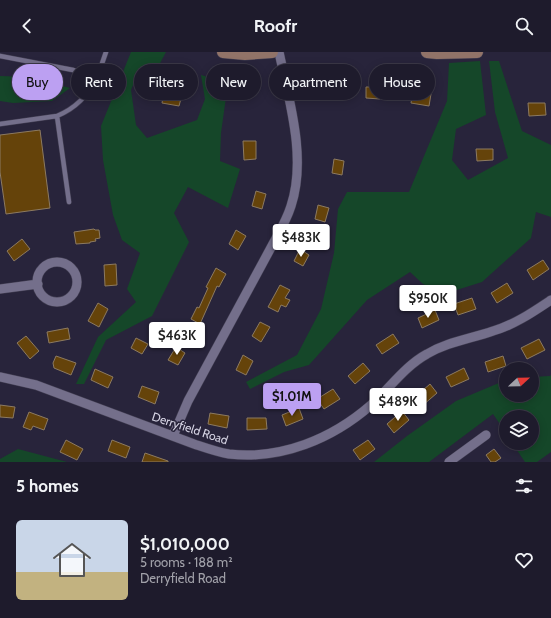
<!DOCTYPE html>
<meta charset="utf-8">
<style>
:root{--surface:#1e1b2c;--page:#262434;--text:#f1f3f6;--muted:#a1a1a9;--line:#3c3948;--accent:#bca0f2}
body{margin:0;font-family:Cabin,sans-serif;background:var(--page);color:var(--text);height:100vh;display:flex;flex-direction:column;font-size:15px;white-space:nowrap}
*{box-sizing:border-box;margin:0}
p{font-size:13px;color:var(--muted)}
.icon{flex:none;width:22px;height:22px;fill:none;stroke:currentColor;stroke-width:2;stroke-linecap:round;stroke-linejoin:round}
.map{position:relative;height:410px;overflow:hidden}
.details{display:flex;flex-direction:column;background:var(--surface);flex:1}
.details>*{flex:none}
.top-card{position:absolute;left:12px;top:12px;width:527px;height:36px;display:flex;gap:8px}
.needle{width:26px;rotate:68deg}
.controls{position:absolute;left:499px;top:310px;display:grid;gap:8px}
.controls a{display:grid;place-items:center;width:40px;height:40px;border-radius:50%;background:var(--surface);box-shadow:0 2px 10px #0003,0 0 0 1px var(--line);font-size:20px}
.price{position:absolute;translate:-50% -34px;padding:0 9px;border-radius:4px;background:#fff;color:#222;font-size:13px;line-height:26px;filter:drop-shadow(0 1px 2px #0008)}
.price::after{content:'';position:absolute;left:50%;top:24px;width:12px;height:9px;margin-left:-6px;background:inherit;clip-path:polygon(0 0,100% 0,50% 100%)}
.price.selected{background:var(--accent);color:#111}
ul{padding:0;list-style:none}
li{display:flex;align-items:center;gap:12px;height:100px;padding:0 16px}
li span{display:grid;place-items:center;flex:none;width:112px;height:80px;border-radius:6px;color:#555}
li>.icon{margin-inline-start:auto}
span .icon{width:48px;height:48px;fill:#fffc;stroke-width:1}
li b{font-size:17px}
h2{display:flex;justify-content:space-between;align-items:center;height:48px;padding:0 16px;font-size:17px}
.pill{padding:0 14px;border-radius:18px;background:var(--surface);box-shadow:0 2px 10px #0003,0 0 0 1px var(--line);font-size:14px;line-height:36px}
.pill.selected{background:var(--accent);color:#111}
header{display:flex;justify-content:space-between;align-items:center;height:52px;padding:0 16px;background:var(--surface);font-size:18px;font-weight:700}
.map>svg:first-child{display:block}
.green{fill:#154729}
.building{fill:#65430a;stroke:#8c7a61}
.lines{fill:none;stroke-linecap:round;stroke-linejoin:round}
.lane-casing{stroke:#444054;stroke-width:5.5}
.street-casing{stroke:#444054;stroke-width:10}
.secondary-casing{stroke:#444054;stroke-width:13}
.lane{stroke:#746f8b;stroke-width:4.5}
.street{stroke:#746f8b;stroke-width:9}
.secondary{stroke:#917368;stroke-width:12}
.labels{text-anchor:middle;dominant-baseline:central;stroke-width:3;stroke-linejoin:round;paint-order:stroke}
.street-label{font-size:12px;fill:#d5d3e3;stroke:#28243b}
</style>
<header><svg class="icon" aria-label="back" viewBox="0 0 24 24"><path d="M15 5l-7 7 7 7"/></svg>Roofr<svg class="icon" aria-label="search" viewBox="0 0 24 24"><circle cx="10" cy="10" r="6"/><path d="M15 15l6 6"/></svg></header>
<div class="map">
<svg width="551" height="410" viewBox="0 0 551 410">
<rect width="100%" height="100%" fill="#28243b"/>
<path class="green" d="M131 0H166L157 17 140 16 131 38 136 73 147 86 197 68 205 47 201 23 228 31 221 81 220 109 240 117 228 156 188 135 174 161 189 190 152 264 106 288 84 332H76L98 285 136 250 127 237 140 201 122 188 113 163 103 108 101 74Z
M480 9 486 63 456 77 452 108 468 128 508 106 495 60 489 9H499L522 79 551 93V165L536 160 531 186 482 230 444 242 423 232 410 220 367 248 309 313 284 320 250 337 246 330 297 303 321 257 334 201 338 157 347 140H409L447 49 449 11Z
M0 24 30 25 70 36 52 49 13 51 0 49Z
M551 323V400L537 410H525L512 391H532V365H506V381L493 362 429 410H374L407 384 456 349 506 328V343H532V325L550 324Z
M18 397 67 410H0V407Z"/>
<path class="building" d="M366 35H380V47L366 46Z
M164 39 182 43 179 54 162 51Z
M413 39 431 42 429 54 411 51Z
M528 51H545L546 63 529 64Z
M40 78 50 156 6 162 0 120V83Z
M243 89H256V107L244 108Z
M476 97H493V108L477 109Z
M334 107 344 109 342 123 332 121Z
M256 139 266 142 262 157 252 154Z
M318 153 329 156 325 170 315 167Z
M94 177 95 178H99L100 186 95 187 96 189 90 190V191L76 192 74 180Z
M236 178 246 184 238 198 229 192Z
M22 187 30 197 14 209 7 199Z
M300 197 309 203 303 214 294 209Z
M543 208 549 217 533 228 527 218Z
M116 212 117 233 105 234 104 213Z
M216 216 226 222 219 235 217 234 200 272 191 267 197 255 199 256 208 236 206 235Z
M507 231 513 241 497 251 491 241Z
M280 233 290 238 285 246 290 248 286 255 281 253 278 260 268 255Z
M472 246 476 257 458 263 454 252Z
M98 251 108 257 99 275 88 269Z
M435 258 439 268 422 276 418 266Z
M260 270 270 275 261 290 252 284Z
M68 276 70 287 49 291 47 280Z
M393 282 399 291 382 302 376 293Z
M26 284 39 299 30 307 17 291Z
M136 286 148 292 142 302 131 296Z
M539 287 545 298 527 307 521 296Z
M176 295 185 301 178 313 168 308Z
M243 303 253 309 246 323 236 318Z
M56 304 76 311 71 323 54 316 53 311Z
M503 304 506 314 488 320 485 310Z
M363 311 370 319 355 332 348 324Z
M464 316 469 327 451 335 446 325Z
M95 317 113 325 108 336 91 328Z
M430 332 437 341 422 354 415 345Z
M142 334 159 340 155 352 138 345Z
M333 337 340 347 324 357 317 347Z
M0 353 15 355 13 366 0 365Z
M299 356 303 367 286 374 282 363Z
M402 359 409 368 394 381 387 372Z
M29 360 48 367 44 378 33 374 31 378 23 375Z
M210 361 229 364 227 376 208 372Z
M247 366H266L267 377 247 378Z
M66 388 83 397 77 408 60 400Z
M112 388 130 395 126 406 108 399Z
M368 388 375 397 360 408 353 398Z
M494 397 501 406 495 410H491L486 403Z
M145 401 168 409V410H142Z"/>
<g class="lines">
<defs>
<path id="lane" d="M0 4 73 18 97 26 106 0
M0 72 57 64
M69 150 57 64C76 56 87 44 97 26"/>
<path id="street" d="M37 230a20 20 0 1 1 40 0a20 20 0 1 1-40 0Z
M0 237 38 232
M0 325 36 333 194 392C206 396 217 400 229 402 281 408 332 387 371 353 390 336 405 314 427 302 447 290 470 287 493 279 514 273 533 260 551 248
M173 384 188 349 274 190C280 179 287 167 291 154 307 106 289 48 279 0
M449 410 486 383"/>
<path id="secondary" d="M223 0 245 2 272 0
M427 0 437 1 477 0"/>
</defs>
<use href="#lane" class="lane-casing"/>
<use href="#street" class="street-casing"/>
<use href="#secondary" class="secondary-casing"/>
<use href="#lane" class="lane"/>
<use href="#street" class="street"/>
<use href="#secondary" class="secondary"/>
</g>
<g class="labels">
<g class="street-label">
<text transform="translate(190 376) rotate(18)">Derryfield Road</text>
</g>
</g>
</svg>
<div class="controls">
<a><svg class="needle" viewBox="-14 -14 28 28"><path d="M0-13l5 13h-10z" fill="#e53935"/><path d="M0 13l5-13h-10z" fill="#a1a1a9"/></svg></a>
<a><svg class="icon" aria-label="layers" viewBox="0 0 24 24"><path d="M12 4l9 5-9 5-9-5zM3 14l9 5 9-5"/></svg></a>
</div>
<b class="price" style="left:301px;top:206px">$483K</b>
<b class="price" style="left:428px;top:267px">$950K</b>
<b class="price" style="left:177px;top:304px">$463K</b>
<b class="price selected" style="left:292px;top:365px">$1.01M</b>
<b class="price" style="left:398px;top:370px">$489K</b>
<div class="top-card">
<a class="pill selected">Buy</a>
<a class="pill">Rent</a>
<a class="pill">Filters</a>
<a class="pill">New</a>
<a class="pill">Apartment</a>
<a class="pill">House</a>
</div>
</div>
<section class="details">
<h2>5 homes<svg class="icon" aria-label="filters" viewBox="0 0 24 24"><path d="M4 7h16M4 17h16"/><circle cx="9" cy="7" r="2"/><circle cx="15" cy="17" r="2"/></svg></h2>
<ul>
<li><span style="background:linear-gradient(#c9d6e8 65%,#c2b280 0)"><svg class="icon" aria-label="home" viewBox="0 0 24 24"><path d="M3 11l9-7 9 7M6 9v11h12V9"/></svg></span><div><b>$1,010,000</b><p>5 rooms · 188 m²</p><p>Derryfield Road</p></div><svg class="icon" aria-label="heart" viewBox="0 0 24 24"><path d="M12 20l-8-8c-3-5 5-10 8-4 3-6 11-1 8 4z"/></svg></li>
</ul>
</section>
